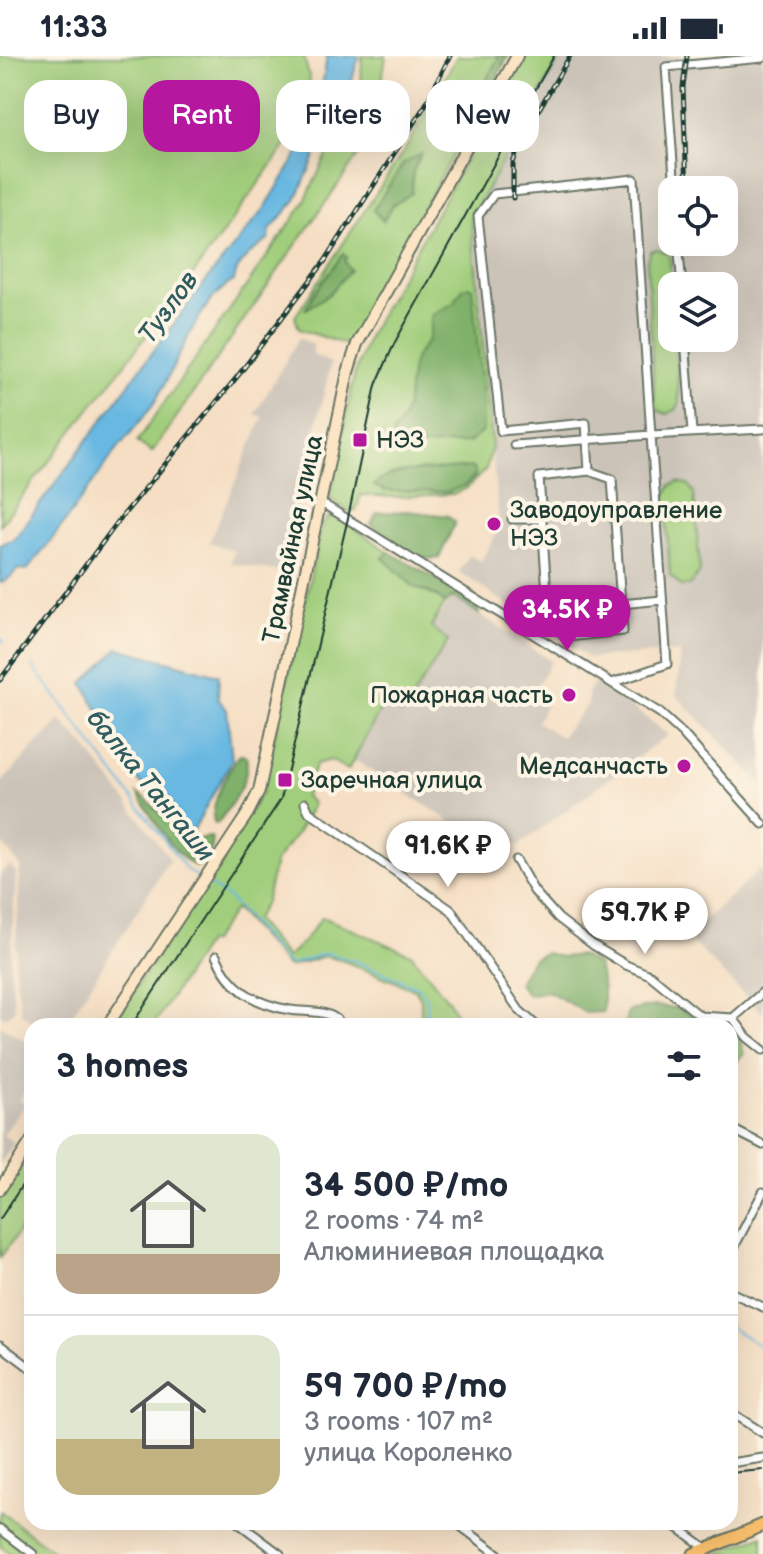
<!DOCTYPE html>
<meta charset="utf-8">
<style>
:root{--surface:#fff;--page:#f2f2f3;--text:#1f2937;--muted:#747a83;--line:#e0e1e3;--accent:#b5179e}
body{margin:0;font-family:"Balsamiq Sans",sans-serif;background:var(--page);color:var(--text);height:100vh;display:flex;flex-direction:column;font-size:30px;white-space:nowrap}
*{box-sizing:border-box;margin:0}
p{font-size:26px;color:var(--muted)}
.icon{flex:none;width:44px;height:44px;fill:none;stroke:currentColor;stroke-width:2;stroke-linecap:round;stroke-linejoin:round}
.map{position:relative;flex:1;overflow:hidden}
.side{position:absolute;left:24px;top:962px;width:714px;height:512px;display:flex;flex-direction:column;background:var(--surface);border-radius:24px;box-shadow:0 8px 32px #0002}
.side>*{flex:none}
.guide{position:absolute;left:24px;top:24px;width:716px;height:72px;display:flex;gap:16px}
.controls{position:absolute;left:658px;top:120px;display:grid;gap:16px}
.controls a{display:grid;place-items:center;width:80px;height:80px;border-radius:16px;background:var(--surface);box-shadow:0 8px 32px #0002;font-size:40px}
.price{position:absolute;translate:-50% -68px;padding:0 18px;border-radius:28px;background:#fff;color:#222;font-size:26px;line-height:52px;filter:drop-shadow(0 2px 4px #0008)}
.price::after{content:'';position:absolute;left:50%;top:48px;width:24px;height:18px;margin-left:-12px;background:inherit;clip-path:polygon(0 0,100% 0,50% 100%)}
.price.active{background:var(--accent);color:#fff}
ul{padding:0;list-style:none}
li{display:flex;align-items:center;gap:24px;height:200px;padding:0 32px}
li+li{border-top:2px solid var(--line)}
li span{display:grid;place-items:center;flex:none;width:224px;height:160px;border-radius:24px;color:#555}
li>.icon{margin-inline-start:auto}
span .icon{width:96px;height:96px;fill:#fffc;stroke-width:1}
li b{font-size:34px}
h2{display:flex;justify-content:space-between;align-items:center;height:96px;padding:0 32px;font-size:34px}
.tag{padding:0 28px;border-radius:24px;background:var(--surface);box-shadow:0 8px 32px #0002;font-size:28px;line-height:72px}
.tag.active{background:var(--accent);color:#fff}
.status{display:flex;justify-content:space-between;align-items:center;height:56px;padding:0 40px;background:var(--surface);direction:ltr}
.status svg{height:22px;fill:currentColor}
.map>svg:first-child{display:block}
.industrial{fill:#cbc3b8;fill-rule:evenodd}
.green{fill:#a1ce7b;stroke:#608658;stroke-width:2}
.forest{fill:#80b16b;stroke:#507750;stroke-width:2}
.water{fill:#67b8e2;stroke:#437a8b;stroke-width:2}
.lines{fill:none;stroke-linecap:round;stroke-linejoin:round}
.stream{stroke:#67b8e2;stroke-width:2}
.street-casing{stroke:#6a7566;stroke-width:11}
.secondary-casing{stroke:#6a7566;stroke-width:14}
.primary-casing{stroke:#6a7566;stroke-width:15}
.street{stroke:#fff;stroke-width:7}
.secondary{stroke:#fce5c4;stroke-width:10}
.primary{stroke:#f8bf6c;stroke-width:11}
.tram{stroke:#1f3d34;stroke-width:2}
.rail-casing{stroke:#1f3d34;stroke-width:5}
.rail{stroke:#fcf5e5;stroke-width:2;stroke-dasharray:6;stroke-linecap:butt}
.poi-dot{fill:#b5179e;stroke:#fcf5e5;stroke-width:3}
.labels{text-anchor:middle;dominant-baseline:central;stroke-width:8;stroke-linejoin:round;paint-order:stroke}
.poi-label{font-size:24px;fill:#1f3d34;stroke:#fcf5e5;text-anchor:start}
.street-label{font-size:24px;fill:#1f3d34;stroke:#fcf5e5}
.water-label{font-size:26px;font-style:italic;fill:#315c60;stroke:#fcf5e5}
</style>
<div class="status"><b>11:33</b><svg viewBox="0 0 49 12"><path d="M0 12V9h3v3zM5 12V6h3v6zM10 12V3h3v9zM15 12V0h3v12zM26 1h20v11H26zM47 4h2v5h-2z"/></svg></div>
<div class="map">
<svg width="763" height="1498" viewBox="0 0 763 1498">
<rect width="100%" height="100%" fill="#fcf5e5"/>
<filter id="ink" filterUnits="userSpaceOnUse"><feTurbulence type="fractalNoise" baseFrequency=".0125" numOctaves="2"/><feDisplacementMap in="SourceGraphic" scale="16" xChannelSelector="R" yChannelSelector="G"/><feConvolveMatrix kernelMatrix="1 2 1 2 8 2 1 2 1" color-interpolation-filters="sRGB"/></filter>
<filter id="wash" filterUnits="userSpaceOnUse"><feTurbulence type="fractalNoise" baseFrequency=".006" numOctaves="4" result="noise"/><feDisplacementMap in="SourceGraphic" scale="32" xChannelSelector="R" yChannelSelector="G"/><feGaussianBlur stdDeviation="1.8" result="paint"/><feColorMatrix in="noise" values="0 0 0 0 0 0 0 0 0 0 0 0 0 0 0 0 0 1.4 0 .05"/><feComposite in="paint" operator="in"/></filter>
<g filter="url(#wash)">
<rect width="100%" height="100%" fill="#f5dec3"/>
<path class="industrial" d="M561 0H763V729L676 639 681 596 589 602 459 516 469 499 481 505 503 466 499 465 495 427 471 162ZM672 134H724V186H672ZM672 230H724V282H672Z
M299 282 313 289V299L331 307 301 433 285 517 231 507 234 495 209 486 263 361 255 358Z
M453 541 551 605 535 633 548 644 537 666 561 681 588 648V635L597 624 668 679 518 790 490 770 478 783 353 703 383 648 401 658 448 585 431 571Z
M60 664 85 690 170 803 65 970H38L21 957 15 910 20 810 0 785V728Z
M10 809 16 817 10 912 15 954 5 961 0 959V818Z
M760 814 763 817V958L686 880Z
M0 969 32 989V1022L19 1044 25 1048 3 1079 14 1087 0 1108Z"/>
<path class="green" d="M0 0H304L312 33 284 92 182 234 0 469Z
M362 0H386L373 78 152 396 137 386 303 149 361 28Z
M457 0H509L372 243 350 290 299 273 295 261 409 87Z
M523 0H561L471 162 492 391 486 413 467 432 455 438 394 441 361 439 356 454 347 455 330 442 354 320 369 279Z
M656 193 668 198 670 204 672 282H675L679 347 677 353 667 358 659 355 655 349 647 205 650 195Z
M678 426 689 429 694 438 700 516 690 529 681 530 670 519 665 441 671 429Z
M328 461H337L389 496 383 502 414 531 435 540 445 547 431 571 448 585 402 658 383 649 348 714 330 704 316 708 305 740 313 748 297 777 275 806 265 847 255 864 287 902 303 886 322 861 411 898 449 945 462 970H421V943L416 934 344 905 325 900 288 911 235 853 211 886 206 887 153 970H111L262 736 322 469Z
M32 1090V1157L0 1202V1139Z
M0 1455 57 1498H10L0 1490Z
M763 1479V1498H716Z"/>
<path class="forest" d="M499 0H505L492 38 468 78H462C465 58 489 22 499 0Z
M421 98 413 116 412 137 393 149 383 165 373 154 403 108Z
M343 198 347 201 344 205 350 214 329 238 305 254 313 239Z
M469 230 472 232 483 344V375L468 387 399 392 393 388V376C413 355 406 330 414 305 417 296 424 292 428 284 431 277 431 266 432 259L454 247 463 232Z
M471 411 475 414V420L466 429 448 436 386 435 374 430C390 409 446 416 471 411Z
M407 455 448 460 455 467 439 502C414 507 390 482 371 468L377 457Z
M389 496 468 541 478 548 479 558 454 541 445 547 435 539 414 531 383 502Z
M240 699 246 700C251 724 231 748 218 767L215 768C207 753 229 711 240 699Z
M138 738 144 741 180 777 194 784 211 781C216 794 206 805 196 811 169 796 154 762 138 738Z
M546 897 562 901 580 899 598 909 603 933V956L586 957 548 935 528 939 518 927 533 902Z
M654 950 681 952 700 965 723 966 738 974 744 998 733 1009V1025H730V970H628L625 967 628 955Z"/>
<path class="water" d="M327 0H359L343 55 332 62 296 144 270 174 269 183C254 194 236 206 234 225 198 242 175 315 154 347 142 365 125 382 112 400 84 439 58 478 27 514L18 513 6 525 0 527V489L14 483 198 235 265 152 296 101 321 37Z
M118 592 219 619 218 643 227 654 232 704 190 780 135 721 83 627Z"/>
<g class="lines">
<path class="stream" d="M0 582 4 586
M33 610 187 814 199 822
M208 828 230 843 281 902 290 909 326 897 355 905 419 932 427 943V970
M730 1271 763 1292"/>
</g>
</g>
<g filter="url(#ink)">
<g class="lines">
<defs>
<path id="street" d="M675 134 666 11 763 2
M678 186 682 230
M685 282 692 376
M514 389 651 379 634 123 494 138 478 160 501 375 586 367 589 415 539 421 549 566 568 581 623 575 612 423 589 415
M320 446 660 657 682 677 763 768
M512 463H542
M621 548 662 544
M612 627 667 608 651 379 763 373
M305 747 309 756 451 854 519 954 537 970
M516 804 534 835 558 862 593 889 626 909 650 919 700 960 733 962 747 981 763 994
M216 900C230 933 255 948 290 954 309 957 330 952 343 970
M733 962 763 936
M730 1072 763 1089
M730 1199 763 1136
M730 1236 763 1251
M0 1289 32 1313
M730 1356 763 1377
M730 1407 763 1402
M237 1466 280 1498
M455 1466 498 1498
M670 1466 707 1493
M0 1473 33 1498"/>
<path id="secondary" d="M107 970 248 757 259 735 348 316 357 288 517 0
M0 1133 32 1084"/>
<path id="primary" d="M694 1498 763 1469"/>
</defs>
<use href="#street" class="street-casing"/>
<use href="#secondary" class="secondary-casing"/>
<use href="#primary" class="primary-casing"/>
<use href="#street" class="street"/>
<use href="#secondary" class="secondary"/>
<use href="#primary" class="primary"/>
<path class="tram" d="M131 970 281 743 348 462 376 329 395 286 554 0
M0 1163 32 1114
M730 1417 763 1414"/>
<defs>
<path id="rail" d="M687 134 683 31 687 0
M513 142V107L521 84 570 0
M0 624 120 463 237 321 325 205 426 48 450 0"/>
</defs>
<use href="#rail" class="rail-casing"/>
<use href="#rail" class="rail"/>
</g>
</g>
<g class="poi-dot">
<rect x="352" y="376" width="16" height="16" rx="4"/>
<circle cx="494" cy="468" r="8"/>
<circle cx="569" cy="639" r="8"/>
<circle cx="684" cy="710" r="8"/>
<rect x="277" y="716" width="16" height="16" rx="4"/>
</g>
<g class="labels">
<g class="poi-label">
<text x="376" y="384">НЭЗ</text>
<text x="510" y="454">Заводоуправление<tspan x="510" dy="28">НЭЗ</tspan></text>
<text x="553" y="639" text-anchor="end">Пожарная часть</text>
<text x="668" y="710" text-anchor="end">Медсанчасть</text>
<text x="301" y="724">Заречная улица</text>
</g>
<g class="street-label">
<text transform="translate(293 483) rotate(-78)">Трамвайная улица</text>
</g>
<g class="water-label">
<text transform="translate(169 252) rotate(-54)">Тузлов</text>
<text transform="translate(150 730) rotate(51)">балка Тангаши</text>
</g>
</g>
</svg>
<div class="controls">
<a><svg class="icon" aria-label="locate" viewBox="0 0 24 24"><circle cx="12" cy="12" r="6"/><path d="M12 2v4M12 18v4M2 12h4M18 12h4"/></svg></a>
<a><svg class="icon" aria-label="layers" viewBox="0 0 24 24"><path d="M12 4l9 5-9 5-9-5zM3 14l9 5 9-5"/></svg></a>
</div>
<b class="price active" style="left:567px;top:597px">34.5K ₽</b>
<b class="price" style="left:448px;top:833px">91.6K ₽</b>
<b class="price" style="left:645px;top:900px">59.7K ₽</b>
<div class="guide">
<a class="tag">Buy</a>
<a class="tag active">Rent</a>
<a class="tag">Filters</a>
<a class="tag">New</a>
</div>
<section class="side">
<h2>3 homes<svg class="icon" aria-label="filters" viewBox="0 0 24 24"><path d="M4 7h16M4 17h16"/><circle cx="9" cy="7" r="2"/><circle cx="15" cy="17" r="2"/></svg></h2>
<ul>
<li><span style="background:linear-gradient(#dfe7d0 75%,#b9a48a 0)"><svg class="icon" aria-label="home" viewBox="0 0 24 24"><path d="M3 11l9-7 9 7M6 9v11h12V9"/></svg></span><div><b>34 500 ₽/mo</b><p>2 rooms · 74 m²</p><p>Алюминиевая площадка</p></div></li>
<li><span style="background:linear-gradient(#dfe7d0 65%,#c2b280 0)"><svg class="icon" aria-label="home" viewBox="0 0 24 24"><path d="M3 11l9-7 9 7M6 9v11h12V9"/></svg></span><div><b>59 700 ₽/mo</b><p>3 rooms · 107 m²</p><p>улица Короленко</p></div></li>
</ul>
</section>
</div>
